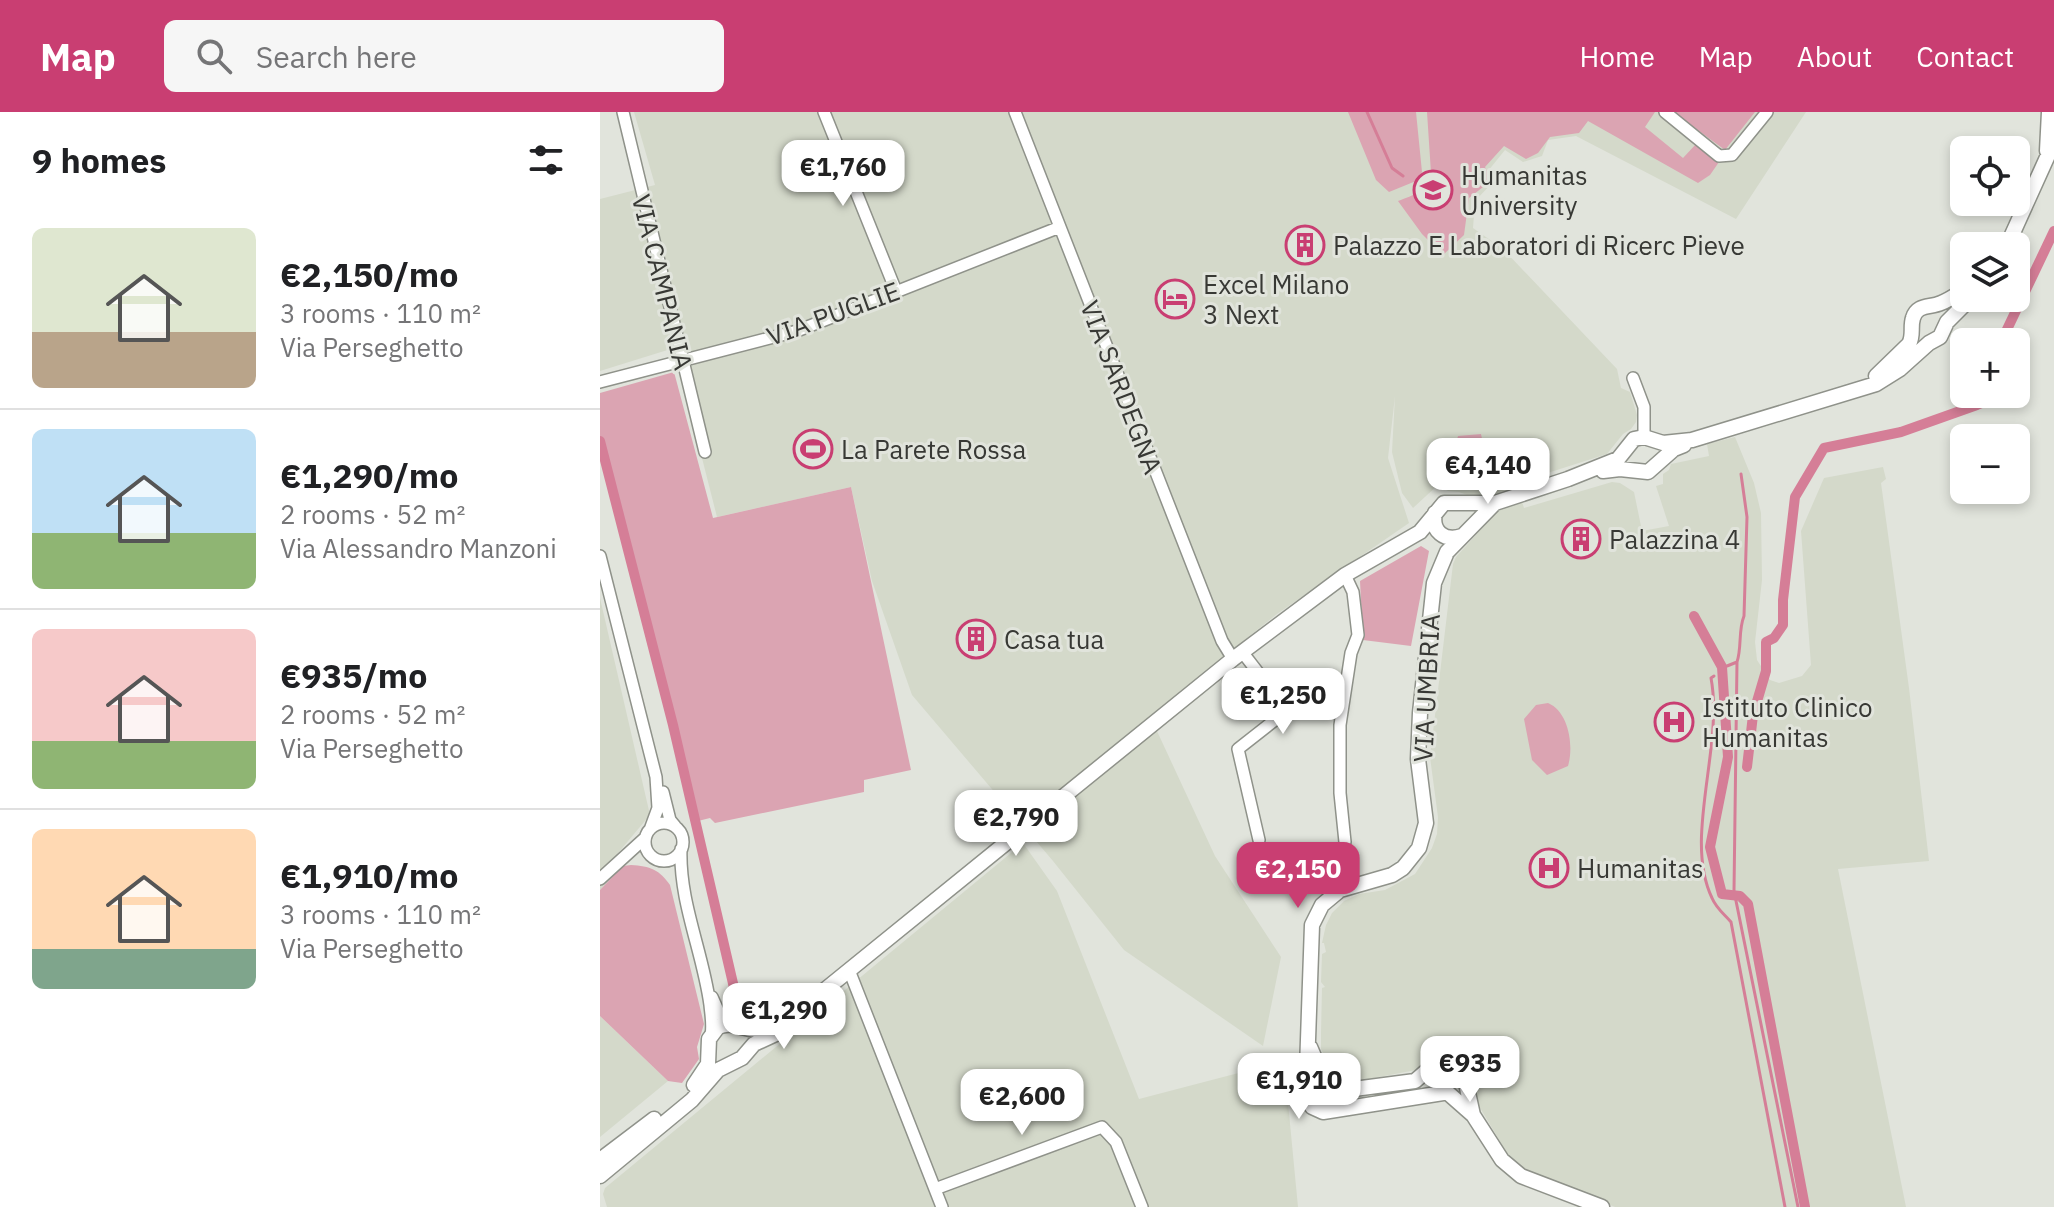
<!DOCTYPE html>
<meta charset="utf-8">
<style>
:root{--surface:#fff;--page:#f6f6f6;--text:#202124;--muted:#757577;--line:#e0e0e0;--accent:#c93e72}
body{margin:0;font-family:"IBM Plex Sans",sans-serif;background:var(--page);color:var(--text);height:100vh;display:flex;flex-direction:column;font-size:30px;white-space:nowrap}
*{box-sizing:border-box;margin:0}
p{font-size:26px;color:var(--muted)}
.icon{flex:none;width:44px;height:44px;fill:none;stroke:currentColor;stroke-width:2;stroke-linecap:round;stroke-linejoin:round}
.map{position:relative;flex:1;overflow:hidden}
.sheet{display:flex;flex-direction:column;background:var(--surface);width:600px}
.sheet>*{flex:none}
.controls{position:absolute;left:1350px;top:24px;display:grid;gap:16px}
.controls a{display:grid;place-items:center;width:80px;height:80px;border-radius:12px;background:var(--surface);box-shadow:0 4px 12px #0003;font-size:40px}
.price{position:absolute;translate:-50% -68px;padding:0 18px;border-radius:16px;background:#fff;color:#222;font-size:26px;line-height:52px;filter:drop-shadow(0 2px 4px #0008)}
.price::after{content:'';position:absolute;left:50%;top:48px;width:24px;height:18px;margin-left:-12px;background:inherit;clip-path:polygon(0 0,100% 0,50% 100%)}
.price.active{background:var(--accent);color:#fff}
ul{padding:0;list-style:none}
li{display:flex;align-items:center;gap:24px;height:200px;padding:0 32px}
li+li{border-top:2px solid var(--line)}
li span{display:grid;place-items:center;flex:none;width:224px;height:160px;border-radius:12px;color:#555}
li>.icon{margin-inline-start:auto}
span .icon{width:96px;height:96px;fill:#fffc;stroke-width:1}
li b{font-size:34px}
h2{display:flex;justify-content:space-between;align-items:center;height:96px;padding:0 32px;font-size:34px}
header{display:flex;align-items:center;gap:48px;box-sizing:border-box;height:112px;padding:0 40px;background:var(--accent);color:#fff}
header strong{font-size:38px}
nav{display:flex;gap:44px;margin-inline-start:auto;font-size:28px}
.search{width:560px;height:72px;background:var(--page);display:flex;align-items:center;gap:20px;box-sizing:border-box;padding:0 28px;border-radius:12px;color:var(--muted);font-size:30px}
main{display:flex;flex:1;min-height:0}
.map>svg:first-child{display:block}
.built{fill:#d4d9ca}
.green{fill:#dba4b2}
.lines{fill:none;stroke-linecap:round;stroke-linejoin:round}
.stream{stroke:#d57e97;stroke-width:3}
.canal{stroke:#d57e97;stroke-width:10}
.minor-casing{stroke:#8f928a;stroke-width:14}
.tertiary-casing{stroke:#8f928a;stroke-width:17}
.minor{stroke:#fff;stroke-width:11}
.tertiary{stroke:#fff;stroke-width:14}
.labels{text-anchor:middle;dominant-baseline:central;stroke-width:6;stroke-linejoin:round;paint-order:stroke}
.poi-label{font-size:26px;fill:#383935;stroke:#e1e4dc;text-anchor:start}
.street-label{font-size:26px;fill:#383935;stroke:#e1e4dc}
</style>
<header>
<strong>Map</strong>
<div class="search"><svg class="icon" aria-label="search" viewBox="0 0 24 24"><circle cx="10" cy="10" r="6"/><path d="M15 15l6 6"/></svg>Search here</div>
<nav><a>Home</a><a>Map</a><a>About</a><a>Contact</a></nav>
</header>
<main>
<section class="sheet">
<h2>9 homes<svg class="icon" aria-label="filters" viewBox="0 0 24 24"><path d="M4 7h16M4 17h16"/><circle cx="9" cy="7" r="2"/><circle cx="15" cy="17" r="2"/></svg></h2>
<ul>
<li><span style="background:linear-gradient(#dfe7d0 65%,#b9a48a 0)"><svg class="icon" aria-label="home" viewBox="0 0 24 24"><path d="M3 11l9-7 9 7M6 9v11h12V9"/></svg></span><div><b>€2,150/mo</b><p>3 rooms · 110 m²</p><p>Via Perseghetto</p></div></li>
<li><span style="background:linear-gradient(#bfe0f5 65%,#8fb573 0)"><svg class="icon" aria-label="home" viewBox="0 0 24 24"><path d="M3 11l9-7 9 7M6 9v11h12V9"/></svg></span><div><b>€1,290/mo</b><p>2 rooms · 52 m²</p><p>Via Alessandro Manzoni</p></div></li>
<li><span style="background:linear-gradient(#f6c9c9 70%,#8fb573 0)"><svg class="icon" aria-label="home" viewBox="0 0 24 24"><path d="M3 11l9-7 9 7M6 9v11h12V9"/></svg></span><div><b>€935/mo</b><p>2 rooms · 52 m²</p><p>Via Perseghetto</p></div></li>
<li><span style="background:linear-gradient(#ffd9b3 75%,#7fa58c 0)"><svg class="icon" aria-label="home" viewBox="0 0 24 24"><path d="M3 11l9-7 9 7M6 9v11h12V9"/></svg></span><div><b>€1,910/mo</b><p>3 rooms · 110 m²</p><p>Via Perseghetto</p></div></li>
</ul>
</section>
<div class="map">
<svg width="1454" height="1095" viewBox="0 0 1454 1095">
<rect width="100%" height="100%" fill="#e1e4dc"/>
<path class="built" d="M34 0H1206L1136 107 976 24 948 28 942 44 923 50 905 38 888 59 896 67 875 89 873 116 903 137 1017 257 1021 276 1030 280 1037 303 1036 310 1031 317 1023 322 1007 342 916 371 924 396 1012 370 1020 371 1034 380 1042 419 1069 414 1056 374 1063 372V362L1069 358 1071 352 1109 344 1107 332 1135 325 1154 371 1161 401 1162 468 1155 530 1157 548 1170 568 1179 571 1202 564 1211 553 1201 419 1224 366 1283 355 1286 367 1281 371 1309 576 1329 749 1238 757 1306 1095H1015L921 1056 911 1048 879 994 867 942 862 938 829 945 816 958 763 968 752 966 733 957 726 948 721 937V921L722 876 725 875 721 870 722 842 726 840 724 831H722L726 813 732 801 744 789 759 782 785 778 815 762 832 736 837 722 838 705 830 645 853 452 856 445 894 403 887 381 872 385 859 380 848 379 839 372 813 396 802 381 792 340 795 284 788 346 809 411 677 502 550 604 615 744 681 845 663 934 524 838 453 749 312 583 272 469 251 375 117 405 74 236 0 259V87L55 73Z
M0 486 50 703 12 748 23 754 0 778Z
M423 731 457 779 539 987 684 949 698 1095H7L3 1082 5 1076Z
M0 904 68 969 0 1025Z"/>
<path class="green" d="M748 0H816L822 60 816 69 789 80 776 68Z
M827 0H1055L1045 15 1083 46 1097 31 1119 50 1110 63 1098 71 988 9 979 21 950 25 938 41 926 47 904 34 885 55 892 68 869 86 864 123 843 143 822 122 798 89C814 83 827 79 831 61Z
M1073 0H1155L1125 38Z
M74 260 113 406 251 375 311 658 264 668V680L115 711 110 706 98 709 0 326V281Z
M881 322 888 356 861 359 856 331 858 324Z
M821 434 829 439 811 534 763 528 760 469Z
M948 591C969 600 974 634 968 654L947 663 932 648 924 607 936 593Z
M31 753C50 754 60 758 70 773L104 912 97 935 99 947 82 971 68 969 0 904V778L23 754Z"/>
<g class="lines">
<path class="stream" d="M767 0 792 56 803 64
M1141 362 1147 405 1144 504C1138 519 1142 535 1137 550L1134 779 1198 1095
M1127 554 1137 550
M1114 564 1111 566C1124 635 1083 726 1112 786 1116 796 1124 802 1131 810L1185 1095"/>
<path class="canal" d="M1401 230 1454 119
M0 329 73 613 135 880
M1094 504 1122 555 1128 645 1110 735 1122 782 1140 784 1148 792 1205 1095
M1147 655 1153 603 1166 559V530L1174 526 1183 513V488L1195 385 1224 336 1301 320 1377 293 1389 288 1392 282"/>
<defs>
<path id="minor" d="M23 0 105 340
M224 0 296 179
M415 0 622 529 633 547
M1065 0 1119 44 1132 43 1167 0
M1033 266 1044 295V325
M0 270 197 219 460 115
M0 444 56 665 58 696 51 715
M643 541 680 589V604L638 637 659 728
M63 680 70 708 75 714
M45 730a19 19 0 1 1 38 0a19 19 0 1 1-38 0Z
M745 730 740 681V613L751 541 758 523 753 480 745 463
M81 737C79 790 103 840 110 893 111 904 113 913 111 924
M0 767 45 726
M249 858 342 1095
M112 885 120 903 131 912
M335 1077 502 1015 516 1030 542 1095"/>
<path id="tertiary" d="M1447 39 1449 0
M1407 134 1454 30
M1276 264 1309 232C1314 223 1310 215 1313 206 1317 192 1330 196 1341 191 1349 188 1356 183 1364 178
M1003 359 1020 357 1048 360 1074 337 1084 333
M835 401C831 419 844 430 862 424
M710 935 716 949 740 979 738 991 729 999
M94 973 108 952 109 927 118 915C137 907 146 924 173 915
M738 973 754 977 815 969 838 949 849 947 857 951 863 958 873 1003
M843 981 723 1000 712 995 706 985 712 813 722 793 740 778 792 763 803 756 819 736 826 711 818 647 820 601 834 471 847 440 895 391
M848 981 873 1003 902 1048 921 1064 1002 1095
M0 1048 54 1007
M0 1064 92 988 118 958 142 946 154 932 178 921 205 894 633 547 745 463 820 420 844 391H895L968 367 1018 347 1034 327 1044 325 1063 331 1092 328 1276 272 1300 257 1329 231 1340 225 1347 210 1371 186"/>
</defs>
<use href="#minor" class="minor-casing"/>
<use href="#tertiary" class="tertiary-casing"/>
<use href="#minor" class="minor"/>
<use href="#tertiary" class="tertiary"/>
</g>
<defs>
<symbol id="university-ring" viewBox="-11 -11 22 22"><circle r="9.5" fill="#e1e4dc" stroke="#c93e72" stroke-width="1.5"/><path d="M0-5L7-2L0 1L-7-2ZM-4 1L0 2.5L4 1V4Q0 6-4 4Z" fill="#c93e72"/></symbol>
<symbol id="building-ring" viewBox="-11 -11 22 22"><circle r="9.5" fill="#e1e4dc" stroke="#c93e72" stroke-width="1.5"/><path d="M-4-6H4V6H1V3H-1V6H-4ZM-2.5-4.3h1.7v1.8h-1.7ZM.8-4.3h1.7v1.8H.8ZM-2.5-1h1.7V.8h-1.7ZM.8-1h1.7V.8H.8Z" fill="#c93e72"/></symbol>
<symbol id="hotel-ring" viewBox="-11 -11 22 22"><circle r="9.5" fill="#e1e4dc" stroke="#c93e72" stroke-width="1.5"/><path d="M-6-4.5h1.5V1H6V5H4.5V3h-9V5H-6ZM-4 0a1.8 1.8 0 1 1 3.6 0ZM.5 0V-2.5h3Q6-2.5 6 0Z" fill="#c93e72"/></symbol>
<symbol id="stadium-ring" viewBox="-11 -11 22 22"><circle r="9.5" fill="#e1e4dc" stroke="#c93e72" stroke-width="1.5"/><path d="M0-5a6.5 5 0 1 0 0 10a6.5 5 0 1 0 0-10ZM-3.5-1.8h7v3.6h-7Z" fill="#c93e72"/></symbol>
<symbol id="hospital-ring" viewBox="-11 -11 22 22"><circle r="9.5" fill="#e1e4dc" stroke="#c93e72" stroke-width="1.5"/><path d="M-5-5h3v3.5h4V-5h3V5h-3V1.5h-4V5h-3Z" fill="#c93e72"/></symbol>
</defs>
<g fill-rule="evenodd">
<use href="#university-ring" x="811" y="56" width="44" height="44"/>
<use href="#building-ring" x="683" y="111" width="44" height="44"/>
<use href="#hotel-ring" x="553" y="165" width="44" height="44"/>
<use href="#stadium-ring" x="191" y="315" width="44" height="44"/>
<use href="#building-ring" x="959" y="405" width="44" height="44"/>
<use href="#building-ring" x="354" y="505" width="44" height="44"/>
<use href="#hospital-ring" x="1052" y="588" width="44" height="44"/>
<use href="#hospital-ring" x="927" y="734" width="44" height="44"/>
</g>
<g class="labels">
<g class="poi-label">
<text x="861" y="63">Humanitas<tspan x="861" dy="30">University</tspan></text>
<text x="733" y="133">Palazzo E Laboratori di Ricerc Pieve</text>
<text x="603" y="172">Excel Milano<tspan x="603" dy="30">3 Next</tspan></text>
<text x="241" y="337">La Parete Rossa</text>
<text x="1009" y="427">Palazzina 4</text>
<text x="404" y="527">Casa tua</text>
<text x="1102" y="595">Istituto Clinico<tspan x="1102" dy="30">Humanitas</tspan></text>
<text x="977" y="756">Humanitas</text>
</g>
<g class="street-label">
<text transform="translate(63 170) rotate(76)">VIA CAMPANIA</text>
<text transform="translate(233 201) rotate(-20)">VIA PUGLIE</text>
<text transform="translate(522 275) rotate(69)">VIA SARDEGNA</text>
<text transform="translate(826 576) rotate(-87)">VIA UMBRIA</text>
</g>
</g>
</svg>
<div class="controls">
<a><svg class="icon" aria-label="locate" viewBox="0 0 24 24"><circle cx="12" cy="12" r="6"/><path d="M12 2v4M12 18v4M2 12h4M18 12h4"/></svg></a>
<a><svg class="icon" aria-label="layers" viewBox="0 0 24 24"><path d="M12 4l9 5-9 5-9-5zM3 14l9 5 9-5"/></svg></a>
<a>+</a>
<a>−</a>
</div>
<b class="price" style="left:243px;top:96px">€1,760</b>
<b class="price" style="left:888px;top:394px">€4,140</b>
<b class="price" style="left:683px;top:624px">€1,250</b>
<b class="price" style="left:416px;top:746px">€2,790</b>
<b class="price active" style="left:698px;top:798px">€2,150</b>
<b class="price" style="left:184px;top:939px">€1,290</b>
<b class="price" style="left:870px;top:992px">€935</b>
<b class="price" style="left:699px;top:1009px">€1,910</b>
<b class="price" style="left:422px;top:1025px">€2,600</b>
</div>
</main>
